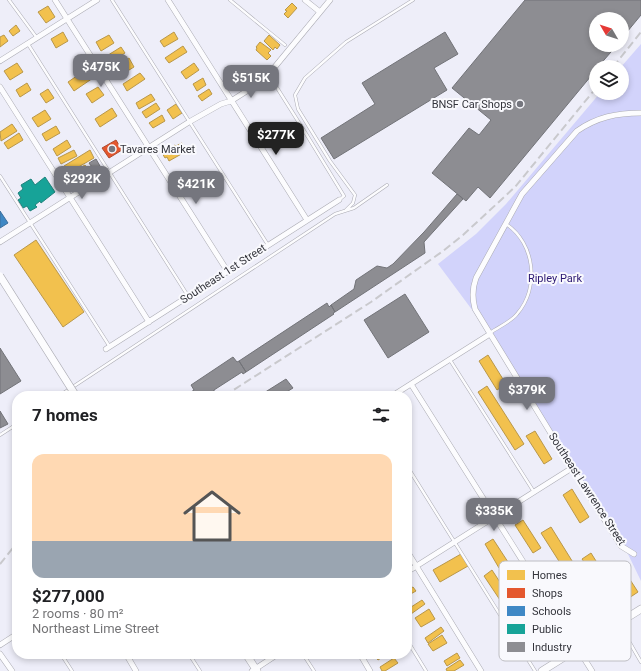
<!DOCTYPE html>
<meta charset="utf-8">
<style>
:root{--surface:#fff;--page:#f2f2f2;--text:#202124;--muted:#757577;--accent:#75767e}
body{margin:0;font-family:Roboto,sans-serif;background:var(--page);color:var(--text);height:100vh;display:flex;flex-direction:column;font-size:15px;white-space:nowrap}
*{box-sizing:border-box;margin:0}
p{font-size:13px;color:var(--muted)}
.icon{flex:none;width:22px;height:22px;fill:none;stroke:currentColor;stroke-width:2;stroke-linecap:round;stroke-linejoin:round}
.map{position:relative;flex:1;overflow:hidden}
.side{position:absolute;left:12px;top:391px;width:400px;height:268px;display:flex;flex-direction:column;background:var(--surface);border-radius:16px;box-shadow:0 2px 6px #0003}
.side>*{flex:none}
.needle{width:26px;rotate:309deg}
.buttons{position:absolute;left:589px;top:12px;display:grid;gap:8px}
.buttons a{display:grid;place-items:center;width:40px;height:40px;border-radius:50%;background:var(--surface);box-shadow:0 2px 6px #0003;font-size:20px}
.price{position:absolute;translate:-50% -34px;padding:0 9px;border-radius:8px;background:var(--accent);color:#fff;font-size:13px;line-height:26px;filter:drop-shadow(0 1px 2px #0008)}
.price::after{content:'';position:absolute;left:50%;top:24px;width:12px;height:9px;margin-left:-6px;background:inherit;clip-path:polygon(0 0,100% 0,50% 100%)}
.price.current{background:#222;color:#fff}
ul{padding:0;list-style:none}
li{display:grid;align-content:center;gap:8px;height:212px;padding:0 20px}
li span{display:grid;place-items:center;height:124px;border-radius:12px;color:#555}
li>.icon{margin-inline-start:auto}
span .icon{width:72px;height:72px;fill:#fffc;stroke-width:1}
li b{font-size:17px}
h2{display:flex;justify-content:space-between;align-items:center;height:48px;padding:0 20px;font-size:17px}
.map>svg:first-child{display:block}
.green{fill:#d2d3fb}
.homes{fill:#f2c14e;stroke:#b99749}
.shops{fill:#e4572e;stroke:#af4d32}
.schools{fill:#3f88c5;stroke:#3c6f9c}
.public{fill:#17a398;stroke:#20827c}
.industry{fill:#8d8d92;stroke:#727378}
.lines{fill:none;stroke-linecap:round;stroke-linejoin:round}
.lane-casing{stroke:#ababb3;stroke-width:3.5}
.street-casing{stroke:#ababb3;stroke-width:6}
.secondary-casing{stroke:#ababb3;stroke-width:8}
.lane{stroke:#fcfcfe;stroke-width:2.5}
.street{stroke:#fcfcfe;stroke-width:5}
.secondary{stroke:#fcfcfe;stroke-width:7}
.rail{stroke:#c9c9cd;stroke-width:2;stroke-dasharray:8 4;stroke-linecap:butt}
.secondary-bridge-casing{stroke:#ababb3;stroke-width:8;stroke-linecap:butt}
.secondary-bridge{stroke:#fcfcfe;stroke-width:7}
.poi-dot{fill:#75767e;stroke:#f9f9fd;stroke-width:1.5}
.labels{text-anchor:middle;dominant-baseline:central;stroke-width:4;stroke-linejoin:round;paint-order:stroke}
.poi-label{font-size:11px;fill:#34353c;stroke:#f9f9fd;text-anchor:end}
.street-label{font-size:11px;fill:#34353c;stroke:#f9f9fd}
.park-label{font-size:11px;fill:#2c1873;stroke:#f9f9fd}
.key{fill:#f9f9fd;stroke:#bebec3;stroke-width:1}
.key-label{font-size:11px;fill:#34353c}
</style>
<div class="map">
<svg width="641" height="671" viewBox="0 0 641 671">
<rect width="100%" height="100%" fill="#eeeef9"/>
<path class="green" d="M641 44V581L626 550 490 334 438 264 476 234 506 204 600 93H622L621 67Z"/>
<path class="homes" d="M292 3 297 8 288 18 284 14 287 11 285 10Z
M48 6 55 17 46 23 38 12Z
M16 25 20 31 13 36 9 31Z
M63 32 68 41 56 48 51 39Z
M174 32 178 39 164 47 160 41Z
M4 35 8 41 0 47V37Z
M109 35 114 43 101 51 96 42Z
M269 35 280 45 277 49 275 47 273 50 264 41Z
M260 42 271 50 268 53 271 56 267 60 256 50 257 48 256 47Z
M183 46 187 52 169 63 165 58Z
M121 47 125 53 109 63 105 57Z
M129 58 134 67 116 78 111 69Z
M17 63 23 72 10 80 4 71Z
M194 63 199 70 186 79 181 72Z
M87 69 93 78 74 91 68 82Z
M140 73 145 79 127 91 123 84Z
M203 78 206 85 197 91 193 84Z
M27 83 31 90 20 97 16 90Z
M98 87 104 95 92 103 86 94Z
M48 89 54 98 46 103 40 94Z
M209 89 212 94 202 101 198 96Z
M151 94 155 100 139 109 136 103Z
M156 103 160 109 146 118 142 112Z
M176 104 182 113 173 119 167 110Z
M112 108 117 116 100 127 95 119Z
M45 110 51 119 38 127 32 118Z
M162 115 165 121 153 128 149 123Z
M12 124 17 131 1 141 0 132Z
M56 126 60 133 46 141 42 134Z
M19 133 23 140 8 149 4 143Z
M67 140 71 147 57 156 53 149Z
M182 143 186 150 185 152 169 161 167 157 165 158 162 153 175 145 176 146Z
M74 150 77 156 61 164 58 158Z
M90 150 94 158 68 173 64 166Z
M85 165 89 171 72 181 68 175Z
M36 240 84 312 63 327 14 255Z
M488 355 506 384 497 390 479 361Z
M487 386 524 444 515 450 478 392Z
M535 431 552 459 544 464 526 436Z
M572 489 589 517 580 523 563 495Z
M523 520 541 548 533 553 515 525Z
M551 527 587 585 578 591 541 533Z
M493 539 508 562 499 568 485 544Z
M591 553 606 577 598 583 582 559Z
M461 554 468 566 440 582 433 570Z
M620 564 638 592 629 598 611 570Z
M492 570 530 628 522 633 484 576Z
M413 587 416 591 407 596V590Z
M422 600 425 604 411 614 408 609Z
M429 609 435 619 421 627 415 618Z
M441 627 444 631 428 643 425 638Z
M442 635 447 643 433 651 428 644Z
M457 653 460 658 447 666 444 661Z
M373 654H387L378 660Z
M394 658 398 663 385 671H382L380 667Z
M460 660 464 665 454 671H447L446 669Z"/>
<path class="shops" d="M116 140 122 150 109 158 102 148Z"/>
<path class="schools" d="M0 211 8 223 0 228Z"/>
<path class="public" d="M45 177 55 192 41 203 40 201 35 205 37 207 30 211 27 206 23 208 18 200 21 198 18 193 23 189 21 185 31 179 35 185Z"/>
<path class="industry" d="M525 0H641V15L622 38V19H596V45H617L598 67H596V70L490 198 478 187 466 201 432 173 469 128 479 135 491 120 452 88Z
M445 32 458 54 434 68 447 90 334 159 321 138 375 104 362 83Z
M96 159 100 166 94 170 89 163Z
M457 194 463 199 424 242 425 253 335 312 331 305 354 289 356 280 377 266 387 268 393 264 424 232Z
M405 294 429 332 388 358 364 320Z
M327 303 329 307 331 305 335 312 333 313 334 314 246 372 239 361Z
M0 348 21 381 0 394Z
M233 357 237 362 239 361 246 372 243 374 242 372 214 390V391L207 396H185L194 390 191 385Z
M286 379 293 388 280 396H259Z
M0 411 8 424 0 428Z"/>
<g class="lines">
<defs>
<path id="lane" d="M9 0 37 38
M112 0 268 245
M230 0 285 45
M28 44 188 296
M269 75 308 137 344 196 339 200
M0 176 110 347
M346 210 353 203 355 195 330 161 298 109 295 95 305 78 346 42 413 0
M490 333C498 327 511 322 517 314 540 288 535 243 506 224
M450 360 534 492
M59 396 335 214 354 208 387 185
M0 435 17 424
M407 466 535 671
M619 624 641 662
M407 640 426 671
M61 654 72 671
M189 654 200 671
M303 654 314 671"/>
<path id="street" d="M55 0 228 272
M168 0 307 220
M305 0 320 12
M0 61 97 0
M0 87 149 322
M0 242 189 122 221 104 231 101 264 80 330 0
M106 349 339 200
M411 384 592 671
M392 396 490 334
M407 551 481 671
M634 554 621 546 572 468 475 309C472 298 472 289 476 278L522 194 577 131C597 117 617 113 641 113
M407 572 572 468
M0 645 17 634
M0 654 12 671
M126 654 136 671
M360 654 370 671
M252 671 278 654"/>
<path id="secondary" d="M246 654 257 671
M542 671 641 609"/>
</defs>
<use href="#lane" class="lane-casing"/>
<use href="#street" class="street-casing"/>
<use href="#secondary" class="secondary-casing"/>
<use href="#lane" class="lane"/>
<use href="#street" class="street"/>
<use href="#secondary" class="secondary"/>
<path class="rail" d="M613 67 641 32
M224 396 371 302 443 251 463 235 515 187 596 88
M0 564 17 543"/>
<defs>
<path id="secondary-bridge" d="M0 276 76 396"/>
</defs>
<use href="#secondary-bridge" class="secondary-bridge-casing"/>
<use href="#secondary-bridge" class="secondary-bridge"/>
</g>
<g class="poi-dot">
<circle cx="520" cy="104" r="4"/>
<circle cx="112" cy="149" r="4"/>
</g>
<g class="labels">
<g class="poi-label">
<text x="512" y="104">BNSF Car Shops</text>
<text x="120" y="149" text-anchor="start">Tavares Market</text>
</g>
<g class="street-label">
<text transform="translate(223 274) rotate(-33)">Southeast 1st Street</text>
<text transform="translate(587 489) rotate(57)">Southeast Lawrence Street</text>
</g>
<g class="park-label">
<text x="555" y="278">Ripley Park</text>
</g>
</g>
<rect x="499" y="561" width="132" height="100" rx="6" class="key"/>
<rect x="507" y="570" width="18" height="10" fill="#f2c14e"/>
<rect x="507" y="588" width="18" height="10" fill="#e4572e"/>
<rect x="507" y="606" width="18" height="10" fill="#3f88c5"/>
<rect x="507" y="624" width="18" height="10" fill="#17a398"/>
<rect x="507" y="642" width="18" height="10" fill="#8d8d92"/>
<g class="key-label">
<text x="532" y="579">Homes</text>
<text x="532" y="597">Shops</text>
<text x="532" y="615">Schools</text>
<text x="532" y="633">Public</text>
<text x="532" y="651">Industry</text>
</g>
</svg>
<div class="buttons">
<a><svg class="needle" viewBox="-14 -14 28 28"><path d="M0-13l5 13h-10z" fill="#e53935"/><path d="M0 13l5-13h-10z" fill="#757577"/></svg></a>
<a><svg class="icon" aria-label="layers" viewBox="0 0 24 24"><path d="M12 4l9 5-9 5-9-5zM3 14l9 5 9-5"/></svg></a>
</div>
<b class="price" style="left:101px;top:88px">$475K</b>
<b class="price" style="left:251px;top:99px">$515K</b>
<b class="price current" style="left:276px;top:156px">$277K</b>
<b class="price" style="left:82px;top:200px">$292K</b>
<b class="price" style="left:196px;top:205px">$421K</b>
<b class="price" style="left:527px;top:411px">$379K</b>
<b class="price" style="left:494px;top:532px">$335K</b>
<section class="side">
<h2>7 homes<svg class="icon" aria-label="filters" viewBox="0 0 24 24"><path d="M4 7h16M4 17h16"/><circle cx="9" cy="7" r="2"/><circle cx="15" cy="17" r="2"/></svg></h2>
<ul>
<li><span style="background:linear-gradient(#ffd9b3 70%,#9aa5b1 0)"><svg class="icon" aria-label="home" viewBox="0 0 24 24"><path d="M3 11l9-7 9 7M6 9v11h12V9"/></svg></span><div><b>$277,000</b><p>2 rooms · 80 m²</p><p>Northeast Lime Street</p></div></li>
</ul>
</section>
</div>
